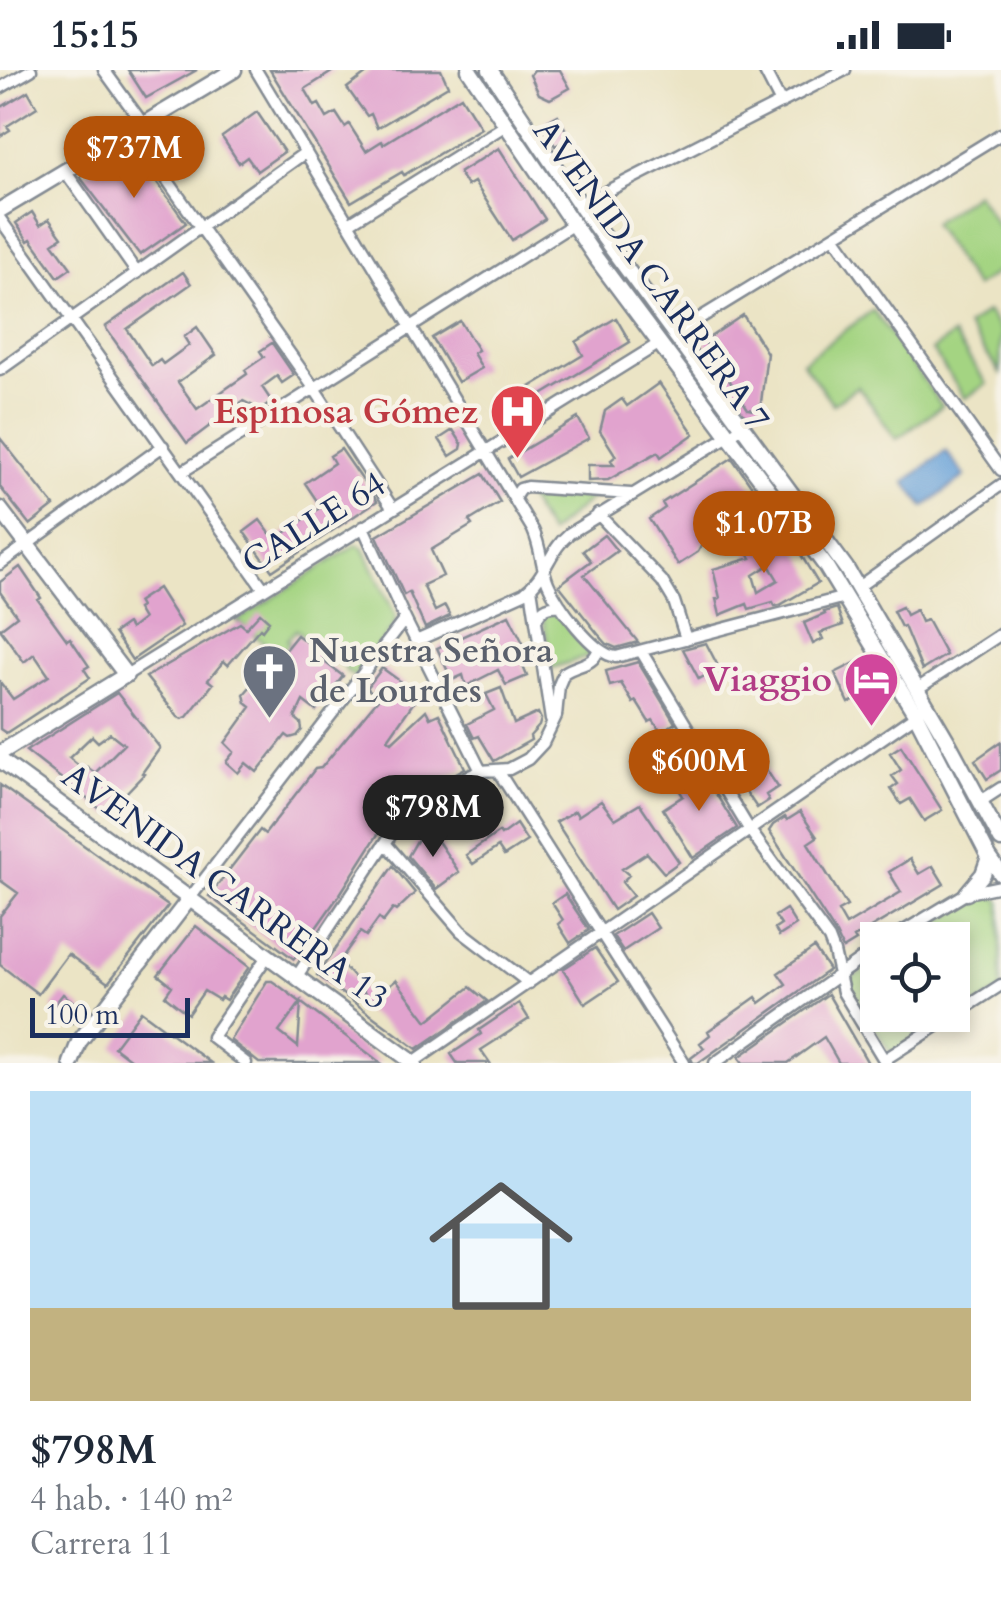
<!DOCTYPE html>
<html lang="es">
<meta charset="utf-8">
<style>
:root{--surface:#fff;--page:#f6f6f7;--text:#1f2937;--muted:#747a83;--accent:#b45309}
body{margin:0;font-family:Cardo,serif;background:var(--page);color:var(--text);height:100vh;display:flex;flex-direction:column;font-size:38px;white-space:nowrap}
*{box-sizing:border-box;margin:0}
p{font-size:32px;color:var(--muted)}
.icon{flex:none;width:55px;height:55px;fill:none;stroke:currentColor;stroke-width:2;stroke-linecap:round;stroke-linejoin:round}
.map{position:relative;height:993px;overflow:hidden}
.sheet{display:flex;flex-direction:column;background:var(--surface);flex:1}
.sheet>*{flex:none}
.buttons{position:absolute;left:860px;top:852px;display:grid;gap:20px}
.buttons a{display:grid;place-items:center;width:110px;height:110px;border-radius:0px;background:var(--surface);box-shadow:0 5px 15px #0003;font-size:50px}
.scale{position:absolute;left:30px;bottom:25px;width:160px;box-sizing:border-box;padding-left:10px;border:5px solid #1b2f5e;border-top:0;font-size:28px;line-height:35px;white-space:nowrap;color:#1b2f5e;-webkit-text-stroke:8px #f7f3e8;paint-order:stroke}
.price{position:absolute;translate:-50% -85px;padding:0 22px;border-radius:35px;background:var(--accent);color:#fff;font-size:32px;line-height:65px;filter:drop-shadow(0 2px 5px #0008)}
.price::after{content:'';position:absolute;left:50%;top:60px;width:30px;height:22px;margin-left:-15px;background:inherit;clip-path:polygon(0 0,100% 0,50% 100%)}
.price.on{background:#222;color:#fff}
ul{padding:0;list-style:none}
li{display:grid;align-content:center;gap:20px;height:530px;padding:0 30px}
li span{display:grid;place-items:center;height:310px;border-radius:0px;color:#555}
li>.icon{margin-inline-start:auto}
span .icon{width:180px;height:180px;fill:#fffc;stroke-width:1}
li b{font-size:42px}
.status{display:flex;justify-content:space-between;align-items:center;height:70px;padding:0 50px;background:var(--surface);direction:ltr}
.status svg{height:28px;fill:currentColor}
.map>svg:first-child{display:block}
.green{fill:#a4d482;stroke:#608270;stroke-width:2.5}
.water{fill:#6aa3d9;stroke:#42699c;stroke-width:2.5}
.building{fill:#e1a3ce;fill-rule:evenodd}
.lines{fill:none;stroke-linecap:round;stroke-linejoin:round}
.minor-casing{stroke:#838a92;stroke-width:15}
.major-casing{stroke:#838a92;stroke-width:19}
.minor{stroke:#fff;stroke-width:10}
.major{stroke:#fff;stroke-width:14}
.labels{text-anchor:middle;dominant-baseline:central;stroke-width:9;stroke-linejoin:round;paint-order:stroke}
.street-label{font-size:35px;fill:#1b2f5e;stroke:#f7f3e8}
.health-label{font-size:35px;font-weight:bold;fill:#be3a42;stroke:#f7f3e8;text-anchor:end}
.worship-label{font-size:35px;font-weight:bold;fill:#5b616d;stroke:#f7f3e8;text-anchor:start}
.hotel-label{font-size:35px;font-weight:bold;fill:#b23c85;stroke:#f7f3e8;text-anchor:end}
</style>
<div class="status"><b>15:15</b><svg viewBox="0 0 49 12"><path d="M0 12V9h3v3zM5 12V6h3v6zM10 12V3h3v9zM15 12V0h3v12zM26 1h20v11H26zM47 4h2v5h-2z"/></svg></div>
<div class="map">
<svg width="1001" height="993" viewBox="0 0 1001 993">
<rect width="100%" height="100%" fill="#f7f3e8"/>
<filter id="ink" filterUnits="userSpaceOnUse"><feTurbulence type="fractalNoise" baseFrequency=".01" numOctaves="2"/><feDisplacementMap in="SourceGraphic" scale="20" xChannelSelector="R" yChannelSelector="G"/><feConvolveMatrix kernelMatrix="1 2 1 2 8 2 1 2 1" color-interpolation-filters="sRGB"/></filter>
<filter id="wash" filterUnits="userSpaceOnUse"><feTurbulence type="fractalNoise" baseFrequency=".0048" numOctaves="4" result="noise"/><feDisplacementMap in="SourceGraphic" scale="40" xChannelSelector="R" yChannelSelector="G"/><feGaussianBlur stdDeviation="2.25" result="paint"/><feColorMatrix in="noise" values="0 0 0 0 0 0 0 0 0 0 0 0 0 0 0 0 0 1.4 0 .05"/><feComposite in="paint" operator="in"/></filter>
<g filter="url(#wash)">
<rect width="100%" height="100%" fill="#ebe4c5"/>
<path class="green" d="M976 123 1001 161V199L975 217 932 153Z
M873 240 942 336 896 369 858 316 833 334 802 292Z
M987 242 1001 261 1000 303 967 256Z
M953 265 987 314 965 328 932 280Z
M526 426H594L549 464Z
M357 474 364 479 396 547 394 556 355 607 346 601 345 597 296 560 287 570 290 573 271 597 267 594 276 583 237 551Z
M551 538 557 541 592 585 552 598 543 548 546 540Z
M987 826 997 827 1001 832V921L892 985 846 912 877 892 878 945H952V870H911L976 829Z"/>
<path class="water" d="M946 381 965 406 924 437 905 412Z"/>
<g id="blocks">
<path class="building" d="M128 0H197L146 28Z
M270 0H335L305 19 315 36 319 34 327 48 336 43 345 57 349 54 366 81 382 71 383 74 461 26 481 58 404 105 402 102 351 132Z
M371 0H441L448 16 377 58 371 44 367 46 347 18Z
M534 0H560L570 18 550 29 539 24 530 5Z
M28 21 37 37 7 56 10 60 0 66V38Z
M257 42 284 82 257 101 247 87 239 93 222 67Z
M558 45 570 68 555 76 542 54Z
M499 78 545 149 512 170 474 112 467 116 459 103Z
M134 80 186 153 140 185 80 107 105 92Z
M32 142 40 155 49 149 62 167 53 173 71 198 58 207 31 169 28 171 16 153Z
M183 202 191 214 127 259 152 296 160 290 163 294 189 275 184 267 197 257 216 285 178 312 197 339 247 304 245 300 264 287 260 281 272 273 294 305 282 313 277 306 262 317 272 332 258 342 255 337 243 331 187 373 105 257Z
M743 245 767 283 760 341 748 339 704 271Z
M616 248 630 272 509 345 502 334 583 285 576 272Z
M460 251 478 280 473 283 482 298 458 312 432 268Z
M659 313 694 364 661 387 658 382 608 410 588 411V395H614L611 390 616 386 600 361 605 341 622 329 627 336Z
M578 348 589 368 518 407 508 389Z
M453 360 462 374 461 379 450 386 439 369Z
M0 368 54 436 30 455 0 417Z
M341 379 377 431 272 501 244 462 260 450 275 470 321 437 305 413 334 393 330 386Z
M732 388 772 445 744 464 731 443 712 456 698 482 678 495 649 449 665 438 662 433Z
M483 404 500 432 469 451 472 455 431 480 443 506 423 515 435 541 445 536 450 546 425 558 409 522 404 525 377 466Z
M786 460 818 513 780 535 775 536 773 532 749 539 747 534 720 545 716 529 720 528 713 499 751 488 747 482ZM769 495 778 510 758 522 753 505Z
M604 465 617 481 584 505 638 572 616 578 607 574 598 564 559 515 591 491 583 481Z
M20 497 41 528 38 530 67 570 70 568 89 596 84 599 90 608 6 663 0 659V612L13 629 49 606 34 584 24 592 0 559 17 546 0 522V512Z
M158 518 182 556 132 590 114 563 127 554 130 559 143 549 137 539 140 537 137 532Z
M902 537 906 545 916 540 921 552 927 550 946 585 922 600 904 556 901 557 893 541Z
M837 538 843 555 820 563 823 569 813 574 804 553 825 544 824 542Z
M260 543 269 551 262 560 260 558 228 595 224 591 208 610 213 614 187 647 182 649 178 647 146 607 240 553 246 558Z
M509 545 525 577 520 578 527 591 522 594 527 606 506 615 498 600 466 616 463 605 452 610 437 578Z
M297 565 326 586 322 590 343 606 316 641 303 631 295 648 301 653 302 660 297 666 290 668 286 665 257 702 246 693 238 703 226 692 234 682 225 673 251 637 246 633 244 624 250 617H258L263 621 276 611 266 603Z
M706 573 719 598 699 609 683 579Z
M865 588 879 619 849 633 835 603Z
M638 592 675 653 661 662 653 650 649 652 636 631 633 633 621 613 610 616 606 601Z
M382 598 415 622 412 626 416 629 388 669 392 672 426 640 430 648 439 644 465 698 436 714 433 712 428 719 415 725 387 750 340 824 294 889 209 826 260 760 265 764 315 699 321 698 379 628 367 618Z
M501 618 514 654 538 643 541 649 539 656 530 666 531 670 494 691 479 666 474 668 467 654 494 640 486 624Z
M117 623 160 678 142 703 144 704 125 724 109 746 26 681ZM110 663 124 674 95 703 87 697 84 700 69 688 92 666 98 672Z
M1001 672V700L987 709 975 690Z
M901 676 942 740 924 751 910 729 901 734 891 719 898 714 892 706 901 700 890 683Z
M740 685 754 706 765 698 778 717 766 725 769 730 757 738 727 694Z
M700 698 737 758 693 788 663 739 683 726 675 713Z
M0 715 168 836 108 913 68 884 38 924 0 895V846L18 823 0 810Z
M601 731 615 749 640 734 679 792 664 803 647 783 622 799 629 805 622 812 633 826 613 840 556 752 575 741 578 746Z
M800 742 817 767 808 773 847 836 838 841 846 855 901 822 889 802 910 789 919 804 933 796 944 814 854 868 856 871 843 879 836 864 769 761 773 755 785 747 787 750Z
M516 754 527 771 504 786 498 777 473 794 466 785 499 762 501 765Z
M431 761 459 802 436 819 408 786 418 769Z
M393 796 415 823 396 841 393 839 383 852 379 848 366 866 360 862 339 892 357 911 370 932 396 910 427 951 470 917 487 931 417 979 317 905Z
M565 824 589 860 570 873 558 854 563 850 552 833Z
M786 839 796 855 779 866 775 859 781 855 775 846Z
M648 843 658 858 623 881 613 866Z
M196 856 249 897 226 930 221 927 219 930 204 921 188 944 165 926 172 916 158 905Z
M595 878 618 912 585 934 563 899Z
M814 878 829 900 698 993H693L691 988 704 978 700 973 710 965 708 961 756 927 760 933 786 914 778 903Z
M267 911H272L282 918 381 993H259L230 970ZM301 932 298 977 279 962Z
M63 924 83 939 72 953 52 938Z
M828 924 868 993H839L824 967 788 993H743L739 987Z
M519 933 529 949 481 980 490 993H457L451 984 481 964 479 960Z
M141 941 211 993H135L114 977Z"/>
</g>
</g>
<g filter="url(#ink)">
<use href="#blocks" fill-opacity="0" stroke="#838a92" stroke-width="2.5"/>
<g class="lines">
<defs>
<path id="minor" d="M104 0 143 54
M256 0 533 460C541 477 541 496 548 513 557 535 593 584 616 587L845 527
M764 0 781 33
M0 18 31 0
M132 60 314 318 393 439
M65 101 137 203
M580 135 845 0
M0 149 264 519
M349 153 506 55
M834 166 1001 400
M674 264 1001 64
M0 300 306 82
M182 402 572 155
M514 428 520 419 527 417 631 424
M598 444 662 511 674 531 686 569
M363 457 405 549 481 701
M0 494 163 376
M858 517 1001 415
M531 518 551 650
M537 548C542 537 550 535 561 536
M416 571 524 523C546 507 549 480 570 463L743 357
M641 581 749 759 829 869 834 882 843 922 886 993
M126 605 660 273
M917 619 1001 564
M498 701 684 993
M981 731 1001 718
M386 774 461 861 529 913
M190 828 405 549
M889 870 967 823 1001 816
M297 906 398 754 424 731 467 707 481 701 509 699 528 689 543 673 556 646 559 615 564 603C576 594 594 596 598 580
M884 990 1001 915
M246 993 212 967 268 885
M412 993 916 645
M715 993 878 877"/>
<path id="major" d="M469 0 596 188 825 495 916 645 989 787 1001 804
M490 0 585 142 846 498 948 672 1001 770
M0 140 234 0
M0 439 126 605 0 683
M0 690 414 993
M967 823 983 804 989 787
M71 993 79 972 190 828"/>
</defs>
<use href="#minor" class="minor-casing"/>
<use href="#major" class="major-casing"/>
<use href="#minor" class="minor"/>
<use href="#major" class="major"/>
</g>
</g>
<defs>
<symbol id="hospital-pin" viewBox="-11 -11 22 30"><path d="M0 17L-7.5 6A9.5 9.5 0 1 1 7.5 6Z" fill="#e0444e" stroke="#f7f3e8"/><path d="M-5-5h3v3.5h4V-5h3V5h-3V1.5h-4V5h-3Z" fill="#fff"/></symbol>
<symbol id="church-pin" viewBox="-11 -11 22 30"><path d="M0 17L-7.5 6A9.5 9.5 0 1 1 7.5 6Z" fill="#6b7280" stroke="#f7f3e8"/><path d="M-1.2-6h2.4v3.5h3.3v2.4h-3.3V6h-2.4V-.1h-3.3v-2.4h3.3Z" fill="#fff"/></symbol>
<symbol id="hotel-pin" viewBox="-11 -11 22 30"><path d="M0 17L-7.5 6A9.5 9.5 0 1 1 7.5 6Z" fill="#d1479c" stroke="#f7f3e8"/><path d="M-6-4.5h1.5V1H6V5H4.5V3h-9V5H-6ZM-4 0a1.8 1.8 0 1 1 3.6 0ZM.5 0V-2.5h3Q6-2.5 6 0Z" fill="#fff"/></symbol>
</defs>
<g fill-rule="evenodd">
<use href="#hospital-pin" x="486" y="310" width="63" height="86"/>
<use href="#church-pin" x="238" y="570" width="63" height="86"/>
<use href="#hotel-pin" x="840" y="578" width="63" height="86"/>
</g>
<g class="labels">
<g class="street-label">
<text transform="translate(651 205) rotate(54)">AVENIDA CARRERA 7</text>
<text transform="translate(314 453) rotate(-32)">CALLE 64</text>
<text transform="translate(225 817) rotate(36)">AVENIDA CARRERA 13</text>
</g>
<g class="health-label">
<text x="478" y="342">Espinosa Gómez</text>
</g>
<g class="worship-label">
<text x="309" y="581">Nuestra Señora<tspan x="309" dy="40">de Lourdes</tspan></text>
</g>
<g class="hotel-label">
<text x="832" y="610">Viaggio</text>
</g>
</g>
</svg>
<div class="buttons">
<a><svg class="icon" aria-label="locate" viewBox="0 0 24 24"><circle cx="12" cy="12" r="6"/><path d="M12 2v4M12 18v4M2 12h4M18 12h4"/></svg></a>
</div>
<div class="scale">100 m</div>
<b class="price" style="left:134px;top:131px">$737M</b>
<b class="price" style="left:764px;top:506px">$1.07B</b>
<b class="price" style="left:699px;top:744px">$600M</b>
<b class="price on" style="left:433px;top:790px">$798M</b>
</div>
<section class="sheet">
<ul>
<li><span style="background:linear-gradient(#bfe0f5 70%,#c2b280 0)"><svg class="icon" aria-label="home" viewBox="0 0 24 24"><path d="M3 11l9-7 9 7M6 9v11h12V9"/></svg></span><div><b>$798M</b><p>4 hab. · 140 m²</p><p>Carrera 11</p></div></li>
</ul>
</section>
